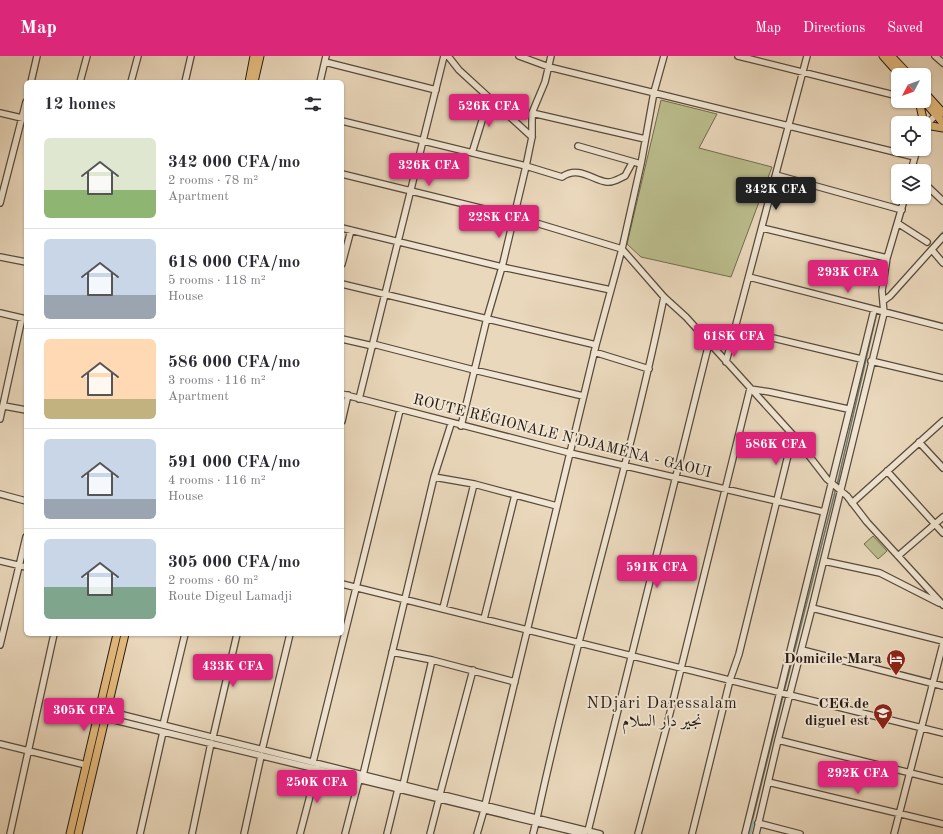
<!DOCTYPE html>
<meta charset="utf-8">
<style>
:root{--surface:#fff;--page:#f7f7f7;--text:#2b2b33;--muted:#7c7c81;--line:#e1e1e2;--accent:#db2777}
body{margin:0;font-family:"Old Standard TT",Amiri,serif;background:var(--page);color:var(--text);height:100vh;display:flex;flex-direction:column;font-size:15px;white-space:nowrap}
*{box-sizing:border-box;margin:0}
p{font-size:13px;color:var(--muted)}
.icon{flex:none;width:22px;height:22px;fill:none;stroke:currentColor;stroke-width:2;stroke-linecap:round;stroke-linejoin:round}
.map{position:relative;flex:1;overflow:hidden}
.sheet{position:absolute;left:24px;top:24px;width:320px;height:556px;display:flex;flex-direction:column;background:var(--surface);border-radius:6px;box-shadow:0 1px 3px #0004}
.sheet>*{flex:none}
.needle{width:26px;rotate:229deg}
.controls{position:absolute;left:891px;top:12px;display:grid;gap:8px}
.controls a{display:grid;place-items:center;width:40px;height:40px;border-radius:6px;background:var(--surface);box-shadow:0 1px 3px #0004;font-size:20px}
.price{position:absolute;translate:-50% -34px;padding:0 9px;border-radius:4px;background:var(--accent);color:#fff;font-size:13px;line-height:26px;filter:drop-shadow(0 1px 2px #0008)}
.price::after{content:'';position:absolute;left:50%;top:24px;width:12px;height:9px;margin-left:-6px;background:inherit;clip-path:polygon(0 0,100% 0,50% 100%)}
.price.active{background:#222;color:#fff}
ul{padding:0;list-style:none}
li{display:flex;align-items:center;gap:12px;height:100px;padding:0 20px}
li+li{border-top:1px solid var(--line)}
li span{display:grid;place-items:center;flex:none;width:112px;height:80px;border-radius:6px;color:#555}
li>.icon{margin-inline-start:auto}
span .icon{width:48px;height:48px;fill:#fffc;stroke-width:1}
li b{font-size:17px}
h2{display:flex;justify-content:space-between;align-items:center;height:48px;padding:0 20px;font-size:17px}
header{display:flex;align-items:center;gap:24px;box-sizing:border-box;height:56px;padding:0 20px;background:var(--accent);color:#fff}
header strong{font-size:19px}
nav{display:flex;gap:22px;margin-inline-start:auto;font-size:14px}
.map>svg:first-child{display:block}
.green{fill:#bbbd8d;stroke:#716c50}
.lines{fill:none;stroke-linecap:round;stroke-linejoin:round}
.stream{stroke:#6b7a72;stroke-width:1.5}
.canal{stroke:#98bab1;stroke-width:4.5}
.minor-casing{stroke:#584a3d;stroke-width:8}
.major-casing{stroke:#271a13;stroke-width:9}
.minor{stroke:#f1e6d3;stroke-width:5.5}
.major{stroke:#e5bc7e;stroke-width:7}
.labels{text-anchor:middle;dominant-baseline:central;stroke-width:4;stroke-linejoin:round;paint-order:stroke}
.street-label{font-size:15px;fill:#271a13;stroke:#f1e6d3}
.poi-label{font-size:15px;font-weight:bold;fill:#271a13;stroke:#f1e6d3;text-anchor:end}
.neighbourhood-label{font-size:16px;letter-spacing:1px;fill:#271a13;stroke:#f1e6d3}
</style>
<header>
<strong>Map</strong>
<nav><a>Map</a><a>Directions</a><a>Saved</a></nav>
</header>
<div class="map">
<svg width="943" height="778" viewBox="0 0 943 778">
<rect width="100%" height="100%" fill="#ead8bc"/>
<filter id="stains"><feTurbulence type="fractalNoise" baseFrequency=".005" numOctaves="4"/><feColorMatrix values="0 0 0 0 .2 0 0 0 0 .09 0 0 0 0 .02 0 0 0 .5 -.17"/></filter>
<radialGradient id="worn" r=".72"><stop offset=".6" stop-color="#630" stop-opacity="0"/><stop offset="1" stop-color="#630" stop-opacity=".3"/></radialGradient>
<path class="green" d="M661 44 717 58 699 92 772 111 731 221 641 201 627 188Z
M873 480 887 495 878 503 864 488Z"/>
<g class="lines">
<path class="stream" d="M927 195 943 176
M837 429 877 256
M784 636 836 432
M752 766 783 640"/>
<path class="canal" d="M749 778 752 766"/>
<defs>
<path id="minor" d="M448 0 459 14 532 81
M519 0 549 11 915 101
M738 0 898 40
M935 0 943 7
M325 6 436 34
M31 26 37 0
M80 26 87 0
M131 26 138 0
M185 26 191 0
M320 26 326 0
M0 57 26 63
M532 57 645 83
M342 65 526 110 562 121C579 109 594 125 607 126 613 127 620 122 625 120L632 107
M924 71 938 57
M578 90 641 108
M472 97 489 42
M911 115 917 93
M342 118 513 160 622 193 664 241 686 261 793 379 827 423 847 440 867 466 943 549
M776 119 902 154
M924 127 943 145
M0 147 26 46
M899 168 927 186
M342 172 502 211 611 234
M762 172 887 202
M932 194 943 207
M0 201 26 206
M342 208 351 174
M749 221 943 271
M342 228 596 289
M883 245 890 240 943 181
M0 257 26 263
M735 273 861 303
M342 283 373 290
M373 288 474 314 583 340
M594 296 649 313
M871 305 943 322
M726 306 807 0
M342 338 570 397 824 456
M359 343 444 0
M4 350 26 354
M0 363 22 262
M342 365 348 339
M451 368 434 421 474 428 557 450
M461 370 487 262 502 211 526 110 532 81V57L545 26 551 0
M919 386 943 412
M887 415 943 477
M0 438 26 445
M852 447 943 365
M898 500 943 461
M0 505 26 511
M824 505 880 517 939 547
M342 528 943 677
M443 552 474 428
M812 552 943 585
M484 563 515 439
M0 589 26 481
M802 594 943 630
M392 596 432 604 515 626
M107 655 600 778
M106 662 584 778
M163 669 185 578
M213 681 237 578
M778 684 943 725
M0 688 86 709
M262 694 290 578
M313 706 400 354
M363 719 434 421
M768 726 943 768
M403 729 432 604
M440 738 473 614
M485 749 596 289 622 193 641 108 654 36 664 0
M537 762C574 587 628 416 664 241
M758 767 800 778
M588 775 709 287
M10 778 54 578
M140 778 163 676
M192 778 211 687
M244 778 261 700
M300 778 317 713
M345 778 359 724
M387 778 398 733
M430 778 439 743
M477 778 484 754
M533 778 536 766
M638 778 667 669 750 333 770 336 848 353
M692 778 730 624 739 598 793 379
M745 778 874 254
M756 778 778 684 812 552 884 257 882 235 887 202 905 141
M894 778 943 588"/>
<path id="major" d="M883 0 900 19
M891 0 909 19
M249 26 254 0
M254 26 260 0
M924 36 943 57
M919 45 923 63
M924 45 943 67
M926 69 943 72
M70 778 117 578
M78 778 125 578"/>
</defs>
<use href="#minor" class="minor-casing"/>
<use href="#major" class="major-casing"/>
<use href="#minor" class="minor"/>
<use href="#major" class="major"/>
</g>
<defs>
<symbol id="hotel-pin" viewBox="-11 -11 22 30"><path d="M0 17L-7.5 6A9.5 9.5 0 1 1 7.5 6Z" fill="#8f2418" stroke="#f1e6d3"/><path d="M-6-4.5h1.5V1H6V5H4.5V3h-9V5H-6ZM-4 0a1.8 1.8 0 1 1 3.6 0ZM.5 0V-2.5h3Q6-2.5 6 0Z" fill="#fff"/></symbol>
<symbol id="school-pin" viewBox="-11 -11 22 30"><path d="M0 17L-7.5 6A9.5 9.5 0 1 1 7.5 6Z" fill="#8f2418" stroke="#f1e6d3"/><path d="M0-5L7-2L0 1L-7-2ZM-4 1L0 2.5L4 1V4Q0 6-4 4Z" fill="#fff"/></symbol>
</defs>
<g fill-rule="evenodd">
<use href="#hotel-pin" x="885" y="592" width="22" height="30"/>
<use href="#school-pin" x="872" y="646" width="22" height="30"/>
</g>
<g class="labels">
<g class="street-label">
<text transform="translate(562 381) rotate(14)">ROUTE RÉGIONALE N'DJAMÉNA - GAOUI</text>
</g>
<g class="poi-label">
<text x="882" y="603">Domicile Mara</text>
<text x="869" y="648">CEG de<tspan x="869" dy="17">diguel est</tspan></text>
</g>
<g class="neighbourhood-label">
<text x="662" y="648">NDjari Daressalam<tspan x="662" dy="18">نجير دار السلام</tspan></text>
</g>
</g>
<rect width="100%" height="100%" filter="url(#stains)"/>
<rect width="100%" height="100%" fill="url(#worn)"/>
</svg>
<div class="controls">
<a><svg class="needle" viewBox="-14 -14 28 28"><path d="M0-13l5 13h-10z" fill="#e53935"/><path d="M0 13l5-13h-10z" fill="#7c7c81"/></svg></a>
<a><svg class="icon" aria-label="locate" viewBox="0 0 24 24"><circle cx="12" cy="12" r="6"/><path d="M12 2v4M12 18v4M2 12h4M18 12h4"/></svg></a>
<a><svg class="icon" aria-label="layers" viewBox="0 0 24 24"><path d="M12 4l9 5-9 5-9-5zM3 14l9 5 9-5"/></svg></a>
</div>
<b class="price" style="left:489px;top:72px">526K CFA</b>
<b class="price" style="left:429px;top:131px">326K CFA</b>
<b class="price active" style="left:776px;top:155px">342K CFA</b>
<b class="price" style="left:499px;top:183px">228K CFA</b>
<b class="price" style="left:848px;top:238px">293K CFA</b>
<b class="price" style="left:734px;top:302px">618K CFA</b>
<b class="price" style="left:776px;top:410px">586K CFA</b>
<b class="price" style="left:657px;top:533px">591K CFA</b>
<b class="price" style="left:233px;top:632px">433K CFA</b>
<b class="price" style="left:84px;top:676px">305K CFA</b>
<b class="price" style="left:858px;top:739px">292K CFA</b>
<b class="price" style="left:317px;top:748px">250K CFA</b>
<section class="sheet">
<h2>12 homes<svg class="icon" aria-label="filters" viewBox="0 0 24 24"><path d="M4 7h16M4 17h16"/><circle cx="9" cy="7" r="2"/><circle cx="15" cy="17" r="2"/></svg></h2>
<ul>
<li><span style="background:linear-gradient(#dfe7d0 65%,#8fb573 0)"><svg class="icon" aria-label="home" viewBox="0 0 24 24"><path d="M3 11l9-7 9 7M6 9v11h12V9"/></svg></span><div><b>342 000 CFA/mo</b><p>2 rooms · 78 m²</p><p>Apartment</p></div></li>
<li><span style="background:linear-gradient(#c9d6e8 70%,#9aa5b1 0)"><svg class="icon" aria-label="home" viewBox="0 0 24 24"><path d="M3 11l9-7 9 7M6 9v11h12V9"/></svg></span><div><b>618 000 CFA/mo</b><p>5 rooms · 118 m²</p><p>House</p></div></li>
<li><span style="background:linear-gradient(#ffd9b3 75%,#c2b280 0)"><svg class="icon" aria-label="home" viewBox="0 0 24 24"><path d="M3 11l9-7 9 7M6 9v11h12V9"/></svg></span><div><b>586 000 CFA/mo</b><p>3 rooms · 116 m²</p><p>Apartment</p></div></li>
<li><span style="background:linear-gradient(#c9d6e8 75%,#9aa5b1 0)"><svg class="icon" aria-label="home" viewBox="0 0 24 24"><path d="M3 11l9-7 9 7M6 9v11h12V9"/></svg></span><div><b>591 000 CFA/mo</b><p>4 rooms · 116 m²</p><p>House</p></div></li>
<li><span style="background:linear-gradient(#c9d6e8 60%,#7fa58c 0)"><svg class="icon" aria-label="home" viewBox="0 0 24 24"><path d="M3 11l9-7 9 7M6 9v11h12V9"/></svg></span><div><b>305 000 CFA/mo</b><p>2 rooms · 60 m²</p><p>Route Digeul Lamadji</p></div></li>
</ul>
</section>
</div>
